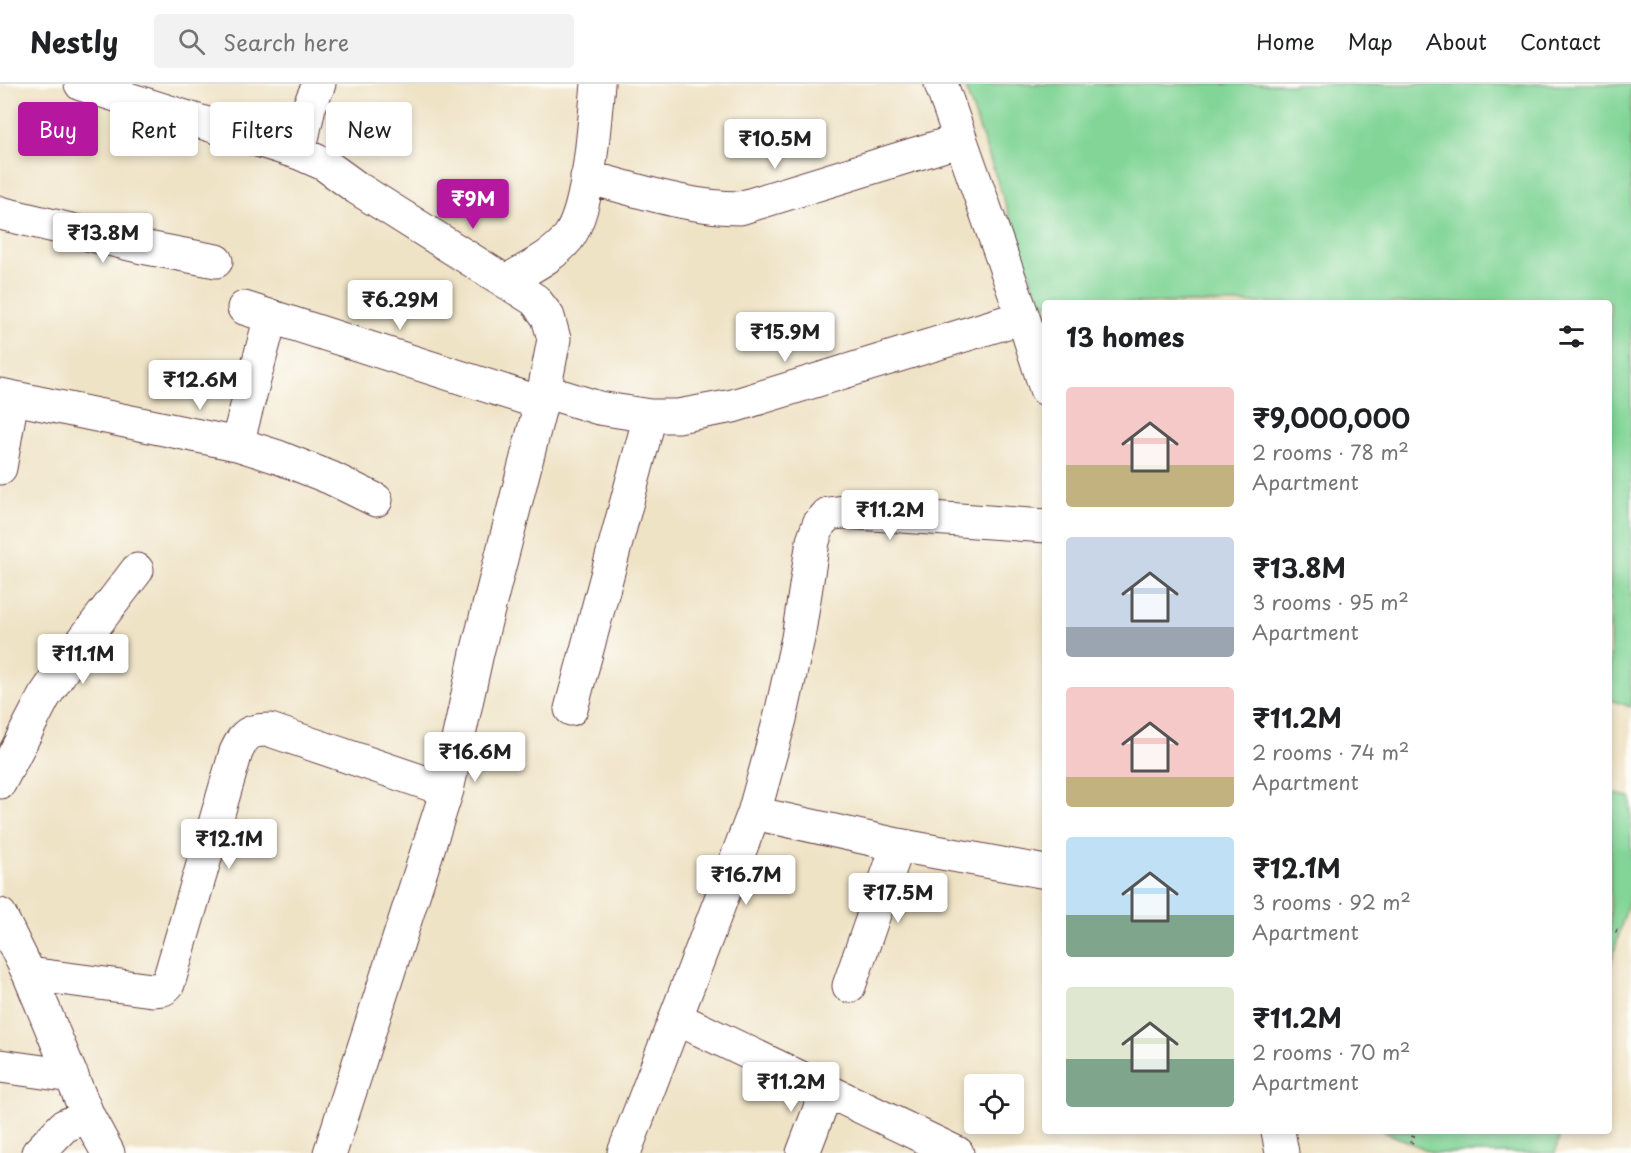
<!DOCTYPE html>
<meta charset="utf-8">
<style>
:root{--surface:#fff;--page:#f2f2f2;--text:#202124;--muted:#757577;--line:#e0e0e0;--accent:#b5179e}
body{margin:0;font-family:"Playpen Sans",sans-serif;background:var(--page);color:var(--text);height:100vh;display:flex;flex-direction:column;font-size:22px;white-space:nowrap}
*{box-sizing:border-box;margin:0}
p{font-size:20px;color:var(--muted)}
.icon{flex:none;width:33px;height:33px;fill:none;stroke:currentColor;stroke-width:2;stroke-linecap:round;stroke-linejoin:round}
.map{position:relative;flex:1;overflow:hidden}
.side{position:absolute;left:1042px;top:216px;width:570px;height:834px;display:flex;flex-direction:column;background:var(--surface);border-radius:6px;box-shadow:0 3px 9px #0003}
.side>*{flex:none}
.banner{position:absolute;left:18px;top:18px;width:570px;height:54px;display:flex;gap:12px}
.controls{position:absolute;left:964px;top:990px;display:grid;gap:12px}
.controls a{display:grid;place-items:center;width:60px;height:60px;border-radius:6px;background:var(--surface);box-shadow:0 3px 9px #0003;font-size:30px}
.price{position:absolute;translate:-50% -51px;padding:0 14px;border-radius:6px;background:#fff;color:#222;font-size:20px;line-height:39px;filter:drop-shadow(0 2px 3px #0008)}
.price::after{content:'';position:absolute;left:50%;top:36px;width:18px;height:14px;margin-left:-9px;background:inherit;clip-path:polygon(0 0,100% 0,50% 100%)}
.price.current{background:var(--accent);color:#fff}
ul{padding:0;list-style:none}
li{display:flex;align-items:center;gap:18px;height:150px;padding:0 24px}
li span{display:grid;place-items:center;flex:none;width:168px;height:120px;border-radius:6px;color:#555}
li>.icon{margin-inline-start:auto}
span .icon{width:72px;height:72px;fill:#fffc;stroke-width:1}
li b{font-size:26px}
h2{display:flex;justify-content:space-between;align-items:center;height:72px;padding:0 24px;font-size:26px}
.chip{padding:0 21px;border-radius:6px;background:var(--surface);box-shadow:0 3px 9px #0003;font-size:21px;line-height:54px}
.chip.current{background:var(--accent);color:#fff}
header{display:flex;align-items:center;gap:36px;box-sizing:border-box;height:84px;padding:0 30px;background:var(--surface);border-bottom:2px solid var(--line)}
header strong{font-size:28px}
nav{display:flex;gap:33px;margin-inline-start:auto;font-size:21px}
.search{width:420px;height:54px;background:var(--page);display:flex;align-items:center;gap:15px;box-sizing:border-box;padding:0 21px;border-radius:6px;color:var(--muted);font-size:22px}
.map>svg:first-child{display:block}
.green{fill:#82d597;stroke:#667a61;stroke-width:1.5}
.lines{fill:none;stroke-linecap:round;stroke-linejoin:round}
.minor-casing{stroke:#633c42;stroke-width:35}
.path{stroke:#633c42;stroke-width:4;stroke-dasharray:1.5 4.5;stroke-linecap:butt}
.minor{stroke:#fff;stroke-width:33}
</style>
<header>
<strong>Nestly</strong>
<div class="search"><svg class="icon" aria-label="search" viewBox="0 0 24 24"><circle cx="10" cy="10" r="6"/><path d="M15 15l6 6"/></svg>Search here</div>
<nav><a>Home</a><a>Map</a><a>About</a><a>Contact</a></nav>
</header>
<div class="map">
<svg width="1631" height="1069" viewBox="0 0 1631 1069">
<rect width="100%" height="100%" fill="#fdfcf7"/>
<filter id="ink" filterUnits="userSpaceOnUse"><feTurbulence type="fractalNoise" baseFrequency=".0167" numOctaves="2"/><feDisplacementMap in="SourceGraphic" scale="12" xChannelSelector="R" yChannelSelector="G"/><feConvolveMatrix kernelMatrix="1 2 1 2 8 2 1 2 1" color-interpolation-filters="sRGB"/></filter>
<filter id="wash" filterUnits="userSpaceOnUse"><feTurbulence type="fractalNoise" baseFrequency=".008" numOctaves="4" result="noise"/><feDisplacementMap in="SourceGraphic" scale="24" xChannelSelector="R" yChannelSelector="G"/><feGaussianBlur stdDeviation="1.35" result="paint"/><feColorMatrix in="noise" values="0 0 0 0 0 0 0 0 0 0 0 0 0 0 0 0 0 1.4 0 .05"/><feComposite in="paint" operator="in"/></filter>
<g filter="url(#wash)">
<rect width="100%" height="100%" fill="#efe3c6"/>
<path class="green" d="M964 0H1631V623L1610 616V219H1046L1045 235Z
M1610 708 1631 714V808L1610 882Z
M1382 1047H1561L1555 1069H1434Z"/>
</g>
<g filter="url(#ink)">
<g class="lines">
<defs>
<path id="minor" d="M81 0 299 69
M319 0 309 23 299 69 324 80 357 104 535 216 548 233 554 255 544 307 477 569 447 706 330 1069
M941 0 1023 233 1046 305
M587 93C637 106 688 124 740 124L961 56
M0 129 142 163 216 177
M507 197C528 184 553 173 568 154 590 125 594 38 598 0
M244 224 541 319
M544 307 599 324 650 332H678L733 322 1023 233
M0 311 237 360 278 373 331 394 376 416
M237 360 271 232
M0 384 12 314
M571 625 650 332
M0 698 44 613 76 566 137 486
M754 729 898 761 1046 788
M0 831 29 890 88 1032 108 1069
M29 890 152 906 163 905 168 900 236 668C245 649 249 646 270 646L447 706
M849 902 898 761
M676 934 957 1069
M0 982 72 992
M1278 1047 1282 1069
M38 1069 64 1042 88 1032
M624 1069 754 729 780 635 798 554 813 457 819 440 828 430 844 428 1046 442
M803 1069 827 1006"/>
</defs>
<use href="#minor" class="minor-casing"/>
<path class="path" d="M1610 845 1619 848
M1411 1059 1415 1047"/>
<use href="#minor" class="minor"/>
</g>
</g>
</svg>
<div class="controls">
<a><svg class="icon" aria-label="locate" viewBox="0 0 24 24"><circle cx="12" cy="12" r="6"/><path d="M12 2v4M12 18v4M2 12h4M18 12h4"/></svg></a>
</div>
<b class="price" style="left:775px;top:86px">₹10.5M</b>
<b class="price current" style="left:473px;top:146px">₹9M</b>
<b class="price" style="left:103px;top:180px">₹13.8M</b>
<b class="price" style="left:400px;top:247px">₹6.29M</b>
<b class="price" style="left:785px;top:279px">₹15.9M</b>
<b class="price" style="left:200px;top:327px">₹12.6M</b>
<b class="price" style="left:890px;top:457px">₹11.2M</b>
<b class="price" style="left:83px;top:601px">₹11.1M</b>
<b class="price" style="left:475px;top:699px">₹16.6M</b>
<b class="price" style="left:229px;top:786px">₹12.1M</b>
<b class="price" style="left:746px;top:822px">₹16.7M</b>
<b class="price" style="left:898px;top:840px">₹17.5M</b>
<b class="price" style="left:791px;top:1029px">₹11.2M</b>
<div class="banner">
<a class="chip current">Buy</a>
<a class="chip">Rent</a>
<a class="chip">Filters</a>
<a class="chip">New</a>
</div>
<section class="side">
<h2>13 homes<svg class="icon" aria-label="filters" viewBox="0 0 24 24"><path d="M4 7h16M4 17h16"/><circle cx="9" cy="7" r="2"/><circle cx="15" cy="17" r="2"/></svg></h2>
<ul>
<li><span style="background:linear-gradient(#f6c9c9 65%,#c2b280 0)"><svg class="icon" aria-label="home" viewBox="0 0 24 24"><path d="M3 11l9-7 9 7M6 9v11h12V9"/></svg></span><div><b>₹9,000,000</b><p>2 rooms · 78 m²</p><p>Apartment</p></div></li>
<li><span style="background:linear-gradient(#c9d6e8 75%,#9aa5b1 0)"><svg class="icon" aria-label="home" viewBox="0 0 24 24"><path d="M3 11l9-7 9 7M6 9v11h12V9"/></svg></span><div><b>₹13.8M</b><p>3 rooms · 95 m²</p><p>Apartment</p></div></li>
<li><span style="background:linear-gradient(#f6c9c9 75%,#c2b280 0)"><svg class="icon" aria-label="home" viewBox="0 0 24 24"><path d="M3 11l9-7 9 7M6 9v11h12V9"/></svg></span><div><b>₹11.2M</b><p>2 rooms · 74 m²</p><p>Apartment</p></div></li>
<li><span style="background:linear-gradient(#bfe0f5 65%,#7fa58c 0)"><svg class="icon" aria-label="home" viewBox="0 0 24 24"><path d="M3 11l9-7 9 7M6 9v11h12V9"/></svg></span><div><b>₹12.1M</b><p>3 rooms · 92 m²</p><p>Apartment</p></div></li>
<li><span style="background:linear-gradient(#dfe7d0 60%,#7fa58c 0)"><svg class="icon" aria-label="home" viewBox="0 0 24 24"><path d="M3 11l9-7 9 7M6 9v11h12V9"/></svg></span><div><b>₹11.2M</b><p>2 rooms · 70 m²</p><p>Apartment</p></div></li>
</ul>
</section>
</div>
